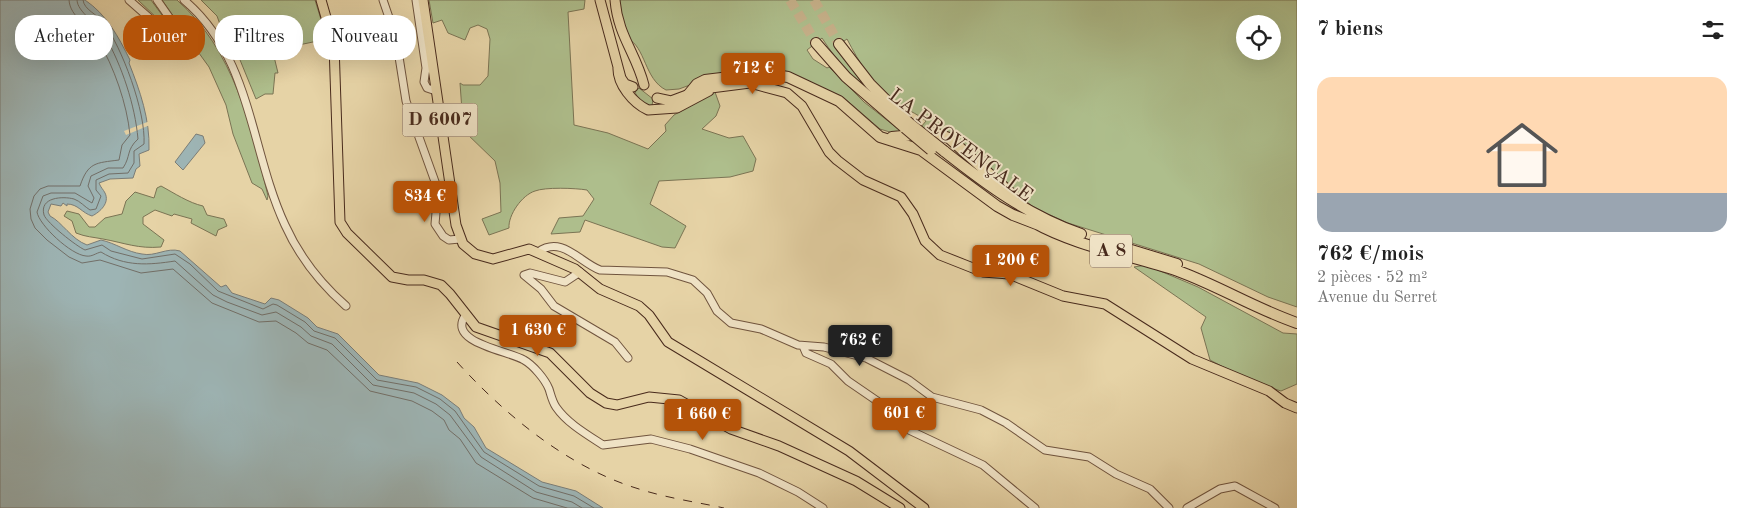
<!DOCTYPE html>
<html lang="fr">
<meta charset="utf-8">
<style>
:root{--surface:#fff;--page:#f2f2f2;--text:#222;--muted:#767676;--line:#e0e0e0;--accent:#b45309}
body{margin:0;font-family:"Old Standard TT",serif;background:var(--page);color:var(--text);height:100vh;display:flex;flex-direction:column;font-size:19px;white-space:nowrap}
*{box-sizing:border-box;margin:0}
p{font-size:16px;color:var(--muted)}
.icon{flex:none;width:28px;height:28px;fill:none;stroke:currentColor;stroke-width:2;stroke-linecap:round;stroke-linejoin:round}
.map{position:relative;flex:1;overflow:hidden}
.details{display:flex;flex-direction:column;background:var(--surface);width:450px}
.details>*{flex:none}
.top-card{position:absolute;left:15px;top:15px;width:475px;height:45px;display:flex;gap:10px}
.tools{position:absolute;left:1236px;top:15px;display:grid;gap:10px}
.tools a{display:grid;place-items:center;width:45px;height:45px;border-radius:50%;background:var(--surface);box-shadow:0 5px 20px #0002;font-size:25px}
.price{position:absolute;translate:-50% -42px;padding:0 11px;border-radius:5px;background:var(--accent);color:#fff;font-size:16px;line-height:32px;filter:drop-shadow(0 1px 2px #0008)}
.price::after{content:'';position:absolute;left:50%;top:30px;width:15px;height:11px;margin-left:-8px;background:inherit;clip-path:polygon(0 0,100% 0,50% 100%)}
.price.current{background:#222;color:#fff}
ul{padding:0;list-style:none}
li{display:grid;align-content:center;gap:10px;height:265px;padding:0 20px}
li+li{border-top:1px solid var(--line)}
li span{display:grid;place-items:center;height:155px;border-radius:15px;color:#555}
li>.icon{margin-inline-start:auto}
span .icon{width:90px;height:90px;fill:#fffc;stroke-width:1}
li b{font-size:21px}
h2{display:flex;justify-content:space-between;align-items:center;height:60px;padding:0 20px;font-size:21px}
.tag{padding:0 18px;border-radius:20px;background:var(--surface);box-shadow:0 5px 20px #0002;font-size:18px;line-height:45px}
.tag.current{background:var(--accent);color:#fff}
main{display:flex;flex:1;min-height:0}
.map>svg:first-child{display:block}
.green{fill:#aebe8c;stroke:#7b7454;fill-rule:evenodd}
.water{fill:#9db4b4;stroke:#7b7d77}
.pier{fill:#e6d3a6}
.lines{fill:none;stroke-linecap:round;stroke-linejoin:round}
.shore{stroke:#726f68;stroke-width:1}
.highway-tunnel{stroke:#c6b18a;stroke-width:10;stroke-dasharray:10 5;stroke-linecap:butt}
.minor-casing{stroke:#70543e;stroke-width:9}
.major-casing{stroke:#482a1c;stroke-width:11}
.highway-casing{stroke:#482a1c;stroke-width:12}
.minor{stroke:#efe2c5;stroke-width:7}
.major{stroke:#e6d3a6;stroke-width:9}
.highway{stroke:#e6d3a6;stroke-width:10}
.rail{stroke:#482a1c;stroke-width:1;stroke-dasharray:9 9;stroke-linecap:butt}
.highway-bridge-casing{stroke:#482a1c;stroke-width:12;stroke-linecap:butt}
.highway-bridge{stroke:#e6d3a6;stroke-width:10}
.labels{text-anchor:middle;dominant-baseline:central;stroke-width:4;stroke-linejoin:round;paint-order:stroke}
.shield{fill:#efe2c5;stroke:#7a614f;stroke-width:1}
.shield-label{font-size:19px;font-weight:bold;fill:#482a1c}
.street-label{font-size:20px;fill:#482a1c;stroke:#efe2c5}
</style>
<main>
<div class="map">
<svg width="1297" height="508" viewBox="0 0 1297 508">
<rect width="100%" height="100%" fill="#e6d3a6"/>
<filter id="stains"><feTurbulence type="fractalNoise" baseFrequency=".004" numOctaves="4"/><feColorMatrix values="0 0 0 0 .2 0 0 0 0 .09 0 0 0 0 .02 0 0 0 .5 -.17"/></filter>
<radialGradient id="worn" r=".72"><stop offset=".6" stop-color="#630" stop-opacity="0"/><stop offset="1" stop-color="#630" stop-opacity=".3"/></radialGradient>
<path class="green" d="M138 0H151L181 41 184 50 160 21Z
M162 0H177C234 50 251 126 268 196L267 200 262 189 252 183 233 134 226 105 209 67 183 31 188 24 184 19 176 20Z
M201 0H315L327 39 294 46 290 34 270 40 278 73H275L273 94H265L256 99 238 55 230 52 217 16Z
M429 0H585L584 9 568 12 574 125 608 133 648 149 666 131 665 125 674 115 715 92 720 106 716 116 702 129 729 138 743 136 756 159 753 171 730 177 659 181 650 204 686 226 675 248 662 247 585 220 580 232 551 234 559 218 583 216 594 199 587 190C575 188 545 187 535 191 522 195 508 215 509 228L489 235 482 219 501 212 500 183 495 161 464 131 459 116 462 111 460 83 463 85H480L488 76 490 39 487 29 478 25 470 28 465 40 448 33 442 20 433 23Z
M614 0H1297V307L1268 297 1199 264 1068 223 1050 215 1032 206 1015 192 955 136C944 131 931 134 921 127L926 121C915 112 906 110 896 103 874 88 859 62 847 39L835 47 884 104C859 84 839 65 822 38L807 50 813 59 827 68 829 67 864 102 902 132 893 133 880 129 843 97 791 75 690 85 679 89 666 90C644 79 646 47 627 38ZM1245 24H1272V51H1245Z
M639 88 653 99 652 106C645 106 636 98 635 91Z
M161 186C174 193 189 203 203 206L207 215 224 219 227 226 218 230 216 236 191 223 192 219 174 214 172 216 155 210 143 217V224L164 240 161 247C138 249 125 243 103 239 93 237 86 237 76 233L72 221 64 216 67 211 79 214 89 227H95L105 218 122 214 126 201 135 192 154 198 157 188Z
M1146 265 1198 287 1283 333 1297 334V384L1281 391 1250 381 1210 360 1201 328 1206 317 1134 267Z"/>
<path class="water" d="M0 0H85C107 15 118 36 130 60L129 63C140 91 150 119 149 150L139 154 140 166 136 169 133 178 110 179 99 183C101 188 103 189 105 193 110 203 100 212 92 216 82 213 78 204 67 204V206L63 203 61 206 51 204 48 212 50 216C62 222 71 239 87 245L101 240C115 243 127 252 142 254 155 257 167 247 180 251L221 287 226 285 232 293 265 304 271 298 279 300 308 318 317 327 338 334 379 375 418 383 442 395 459 408 464 418 474 427 486 448 542 482 576 491 603 508H0Z
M196 134 203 136 205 143 183 170 175 162Z"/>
<path class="pier" d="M150 121V125L126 135 124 131Z"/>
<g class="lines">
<path class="shore" d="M69 0C70 18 90 25 98 40 114 67 127 104 130 135L122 145 119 160C96 163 88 162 80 186H48L40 189 34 196 30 209 31 219 35 228 47 240 69 257 82 263 100 260 141 273 173 269 212 303 259 322 276 321 296 333 308 343 327 350 370 391 412 401 432 411 444 420 449 430 460 439 476 463 533 498 567 508
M77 0C77 12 98 24 105 36 122 66 135 105 138 139 126 150 131 156 123 168H108L91 176 88 186 94 198 92 203 75 193H51L43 196 37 212C39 225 71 255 86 256 92 257 96 253 101 252 125 267 149 265 175 261L213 295 227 302 262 315 276 312 301 327 311 336 332 344 373 385 414 393 436 404 450 415 481 457 536 492 572 502 582 508
M83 0C84 10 97 14 103 22 122 47 146 112 144 144L134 151V163L128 173 109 174 96 180V190L101 196 96 209 90 210C85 207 80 201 74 199 63 196 39 197 44 215 47 223 76 246 85 250L102 245 111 251 142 259 175 254 190 264 218 291 263 309 273 304 277 305 305 322 314 331 335 338 377 380 416 387 440 399 455 411 484 452 539 486 574 496 594 508"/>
<path class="highway-tunnel" d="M790 0 816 43
M814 0 839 44"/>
<defs>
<path id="minor" d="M129 0 162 29 180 53 187 55 190 52V47L157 0
M184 0C252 57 250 150 285 225 299 256 321 284 346 306
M383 0 396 38 406 101 438 190 435 224 443 236 449 240 460 239
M416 0 426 68 424 82 427 88 436 91
M538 252C562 235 579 262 600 270L667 272 693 280 707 293 717 311 731 323 761 329 798 345 824 347 866 358 909 380 932 397 981 410 1006 423 1045 450 1089 457 1116 474 1150 489 1169 508
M580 272 565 282 530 273 524 275 541 289 554 306 615 342 628 358
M465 316C447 343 510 351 524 360 533 365 545 379 549 389 551 395 552 401 556 407 567 423 586 434 603 445L651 439 690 449 759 473 798 492 823 508
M803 346 806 353 831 364 848 381 883 405 909 430 983 465 1035 508
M1187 508 1220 489 1235 486 1275 508"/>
<path id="major" d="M321 0 334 45 340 222 347 233 392 277 408 280H424L441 285 450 294 476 327 550 353 590 393 606 403 617 405 649 397 679 400 731 429 779 446 856 481 900 508
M423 0 456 225 463 244 475 254 493 259 529 249 575 269 600 289 639 306 649 315 668 342 849 451 924 508
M600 0 621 78 625 84 633 87
M615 0C618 36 636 53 644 85
M618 67C617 84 633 103 648 110L677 108 709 91
M657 98 671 101 703 89 750 83 787 93 802 106 829 152 837 160 863 180 901 197 913 214 925 241 940 255 983 272 1009 274 1063 296 1105 304 1192 359 1269 391 1285 403 1297 408"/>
<path id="highway" d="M816 43 846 77 905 128
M839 44 870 84 909 123
M688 95 697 84 705 80 763 73 788 77 839 101 880 137 921 150 997 206 1013 215 1039 225
M892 137 934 133 949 138 1014 196
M944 151C987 185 1029 216 1081 234
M1033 222C1077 247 1131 255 1178 271 1219 286 1256 309 1297 323
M1128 249 1177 264"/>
</defs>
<use href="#minor" class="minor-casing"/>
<use href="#major" class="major-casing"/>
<use href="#highway" class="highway-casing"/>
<use href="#minor" class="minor"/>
<use href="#major" class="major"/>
<use href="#highway" class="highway"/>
<path class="rail" d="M457 362C505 415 569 468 639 489 667 498 696 502 724 508"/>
<defs>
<path id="highway-bridge" d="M909 123 944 151
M905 128 931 150"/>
</defs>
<use href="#highway-bridge" class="highway-bridge-casing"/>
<use href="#highway-bridge" class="highway-bridge"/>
</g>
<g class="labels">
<g class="shield">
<rect x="402.5" y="103.5" width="75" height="33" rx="4"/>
<rect x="1090" y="234.5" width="42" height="33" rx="4"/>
</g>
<g class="shield-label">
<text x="440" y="120">D 6007</text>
<text x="1111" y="251">A 8</text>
</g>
<g class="street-label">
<text transform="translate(960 146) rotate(37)">LA PROVENÇALE</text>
</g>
</g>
<rect width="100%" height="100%" filter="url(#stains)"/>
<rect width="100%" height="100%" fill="url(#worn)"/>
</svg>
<div class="tools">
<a><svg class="icon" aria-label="locate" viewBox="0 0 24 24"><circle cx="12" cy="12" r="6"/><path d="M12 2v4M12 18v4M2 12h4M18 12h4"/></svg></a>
</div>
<b class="price" style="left:753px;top:95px">712 €</b>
<b class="price" style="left:425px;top:223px">834 €</b>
<b class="price" style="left:1011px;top:287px">1 200 €</b>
<b class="price" style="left:538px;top:357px">1 630 €</b>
<b class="price current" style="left:860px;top:367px">762 €</b>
<b class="price" style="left:904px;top:440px">601 €</b>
<b class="price" style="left:703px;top:441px">1 660 €</b>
<div class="top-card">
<a class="tag">Acheter</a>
<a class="tag current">Louer</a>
<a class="tag">Filtres</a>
<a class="tag">Nouveau</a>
</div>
</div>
<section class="details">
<h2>7 biens<svg class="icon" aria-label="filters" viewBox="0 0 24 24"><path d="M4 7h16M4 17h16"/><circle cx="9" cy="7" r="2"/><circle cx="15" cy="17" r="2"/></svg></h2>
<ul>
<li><span style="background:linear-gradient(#ffd9b3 75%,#9aa5b1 0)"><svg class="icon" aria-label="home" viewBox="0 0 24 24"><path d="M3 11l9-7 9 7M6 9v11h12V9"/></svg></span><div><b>762 €/mois</b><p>2 pièces · 52 m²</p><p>Avenue du Serret</p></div></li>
</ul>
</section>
</main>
